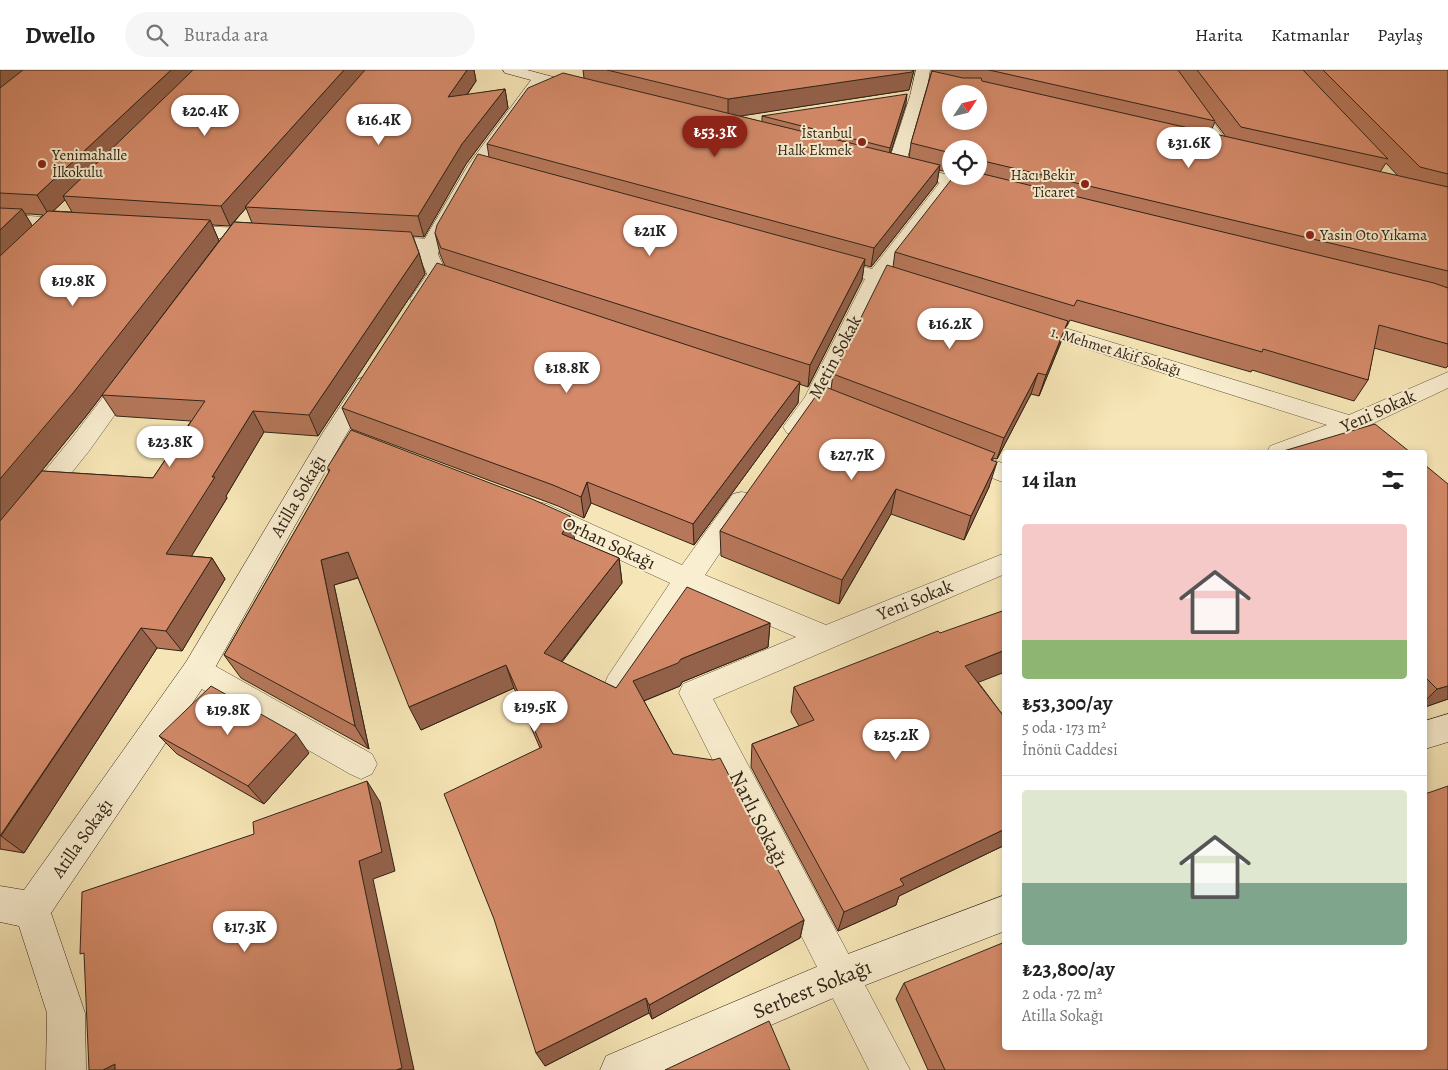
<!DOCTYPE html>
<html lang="tr">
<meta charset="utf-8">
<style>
:root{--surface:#fff;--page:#f6f6f6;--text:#222;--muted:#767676;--line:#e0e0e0;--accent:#8f2418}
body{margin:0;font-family:Alegreya,serif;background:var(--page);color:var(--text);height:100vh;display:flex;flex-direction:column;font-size:19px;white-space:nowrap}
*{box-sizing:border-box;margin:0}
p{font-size:16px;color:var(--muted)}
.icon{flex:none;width:28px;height:28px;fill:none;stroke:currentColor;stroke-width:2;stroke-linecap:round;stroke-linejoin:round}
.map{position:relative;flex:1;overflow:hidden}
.details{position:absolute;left:1002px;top:380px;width:425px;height:600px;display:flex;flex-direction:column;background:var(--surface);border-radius:5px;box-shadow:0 2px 8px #0003}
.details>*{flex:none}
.needle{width:32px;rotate:55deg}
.tools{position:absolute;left:942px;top:15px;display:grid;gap:10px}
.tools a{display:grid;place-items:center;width:45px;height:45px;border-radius:50%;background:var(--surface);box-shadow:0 2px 8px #0003;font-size:25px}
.price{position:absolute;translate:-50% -42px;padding:0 11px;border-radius:18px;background:#fff;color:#222;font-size:16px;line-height:32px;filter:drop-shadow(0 1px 2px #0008)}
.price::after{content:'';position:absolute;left:50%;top:30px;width:15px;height:11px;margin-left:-8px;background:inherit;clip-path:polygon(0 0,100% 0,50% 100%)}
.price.selected{background:var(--accent);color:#fff}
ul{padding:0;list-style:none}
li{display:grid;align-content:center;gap:10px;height:265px;padding:0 20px}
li+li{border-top:1px solid var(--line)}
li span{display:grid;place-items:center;height:155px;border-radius:5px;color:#555}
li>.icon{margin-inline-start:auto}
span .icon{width:90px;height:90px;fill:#fffc;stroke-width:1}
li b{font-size:21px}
h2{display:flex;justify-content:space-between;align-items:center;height:60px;padding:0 20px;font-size:21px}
header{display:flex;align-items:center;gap:30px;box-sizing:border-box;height:70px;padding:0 25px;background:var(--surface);border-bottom:1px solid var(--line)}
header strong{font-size:24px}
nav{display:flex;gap:28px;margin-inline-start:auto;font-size:18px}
.search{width:350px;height:45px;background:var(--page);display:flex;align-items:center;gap:12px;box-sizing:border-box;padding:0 18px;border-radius:28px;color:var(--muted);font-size:19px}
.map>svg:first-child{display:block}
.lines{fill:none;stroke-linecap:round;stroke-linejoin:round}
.street-casing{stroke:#62543f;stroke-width:1}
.secondary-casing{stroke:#312417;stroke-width:1}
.street{fill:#f9eed0;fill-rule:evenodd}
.secondary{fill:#f9eed0;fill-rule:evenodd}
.wall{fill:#b6775a;stroke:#312417;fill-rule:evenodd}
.shaded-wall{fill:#94614a;stroke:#312417}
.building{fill:#d48a69;stroke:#312417;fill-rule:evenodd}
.poi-dot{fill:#8f2418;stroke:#f9eed0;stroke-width:2}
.labels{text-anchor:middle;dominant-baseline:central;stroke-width:4;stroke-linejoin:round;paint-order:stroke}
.far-poi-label{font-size:15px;fill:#312417;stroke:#f9eed0;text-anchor:end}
.far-street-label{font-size:15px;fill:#312417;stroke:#f9eed0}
.street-label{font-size:18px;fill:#312417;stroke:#f9eed0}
.near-street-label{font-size:21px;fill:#312417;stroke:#f9eed0}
</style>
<header>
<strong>Dwello</strong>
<div class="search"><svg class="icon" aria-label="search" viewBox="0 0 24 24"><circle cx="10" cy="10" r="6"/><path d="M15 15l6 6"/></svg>Burada ara</div>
<nav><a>Harita</a><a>Katmanlar</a><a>Paylaş</a></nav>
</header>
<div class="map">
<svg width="1448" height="1000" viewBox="0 0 1448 1000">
<rect width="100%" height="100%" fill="#f6e5b6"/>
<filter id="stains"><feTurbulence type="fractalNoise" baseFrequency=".004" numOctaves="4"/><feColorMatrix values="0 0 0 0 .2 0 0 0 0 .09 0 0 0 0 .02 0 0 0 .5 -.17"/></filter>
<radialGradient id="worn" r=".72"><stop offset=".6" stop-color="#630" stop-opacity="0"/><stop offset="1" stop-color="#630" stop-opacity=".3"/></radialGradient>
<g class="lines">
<defs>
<path id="street" d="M1161 0H1176L1234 81 1232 85H1220Z
M951 105 957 106 960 110 889 204 923 214 926 218 923 222 916 224 883 215 823 334 803 363 795 365 787 363 783 357 805 327 865 209 821 196 818 192 821 188 828 186 872 199 945 106Z
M0 144 73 149 80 151 82 155 80 159 73 161 0 156Z
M178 155 262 159 269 161 272 165 269 169 262 171 171 165 169 161 171 157Z
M378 166 431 169 438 171 441 175 438 179 431 181 371 176 368 172 371 168Z
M1029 247 1349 345 1448 302V318L1359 360 1301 382H1267L1270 376 1327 355 1021 258 1018 253 1021 248Z
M131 299 139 301 142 306 139 311 89 381 9 481 0 484V455L71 369 123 301Z
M960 378 1005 394V413L951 392 948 386 951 380Z
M742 422 751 424 755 431 705 505 826 555 1005 483V504L713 629 910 1000H869L679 623 683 614 796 567 693 523 630 624 619 628 608 624 604 615 608 606 670 513 529 448 525 441 529 434 538 432 547 434 682 495 733 424Z
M197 588 208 592 372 684 377 694 372 704 361 709 350 704 186 610 182 601 186 592Z"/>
<path id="secondary" d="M503 0H527L561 9 564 12 561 15 556 17 544 13 485 96 441 175 438 184 447 204 427 233 420 235 413 233 410 229 427 204 418 184 421 175 468 95 531 10 505 3Z
M916 0H930L926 26 905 95 994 115 997 119 994 123 988 124 901 104 890 101 887 97 910 26Z
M366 307 374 309 377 314 346 365 208 610 51 843 85 943 86 1000H46L47 943 19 856 0 852V816L24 820 186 592 322 364 358 309Z
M1448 644V672L1425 679V651Z
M1005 825V861L845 923 667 1000H600L606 986 840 887Z"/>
</defs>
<use href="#street" class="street-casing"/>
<use href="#secondary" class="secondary-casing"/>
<use href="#street" class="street"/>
<use href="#secondary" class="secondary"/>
</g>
<path class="wall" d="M0 0H474L476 11 467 25 505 19 508 38 466 94 424 167 413 166 419 183 425 204 318 366 264 362 226 426 227 428 191 486 212 488 225 509 182 581 157 578 24 783 0 779ZM65 130 72 142 53 141ZM246 138 252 153 234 152ZM25 144H31L43 145 32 156ZM233 153 102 325 116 346 191 351 153 408 42 401 19 429 87 345 219 171 212 155 230 156Z
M583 0H914L909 20 739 46 762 52V46L906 34 890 83 909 88 911 73 932 0H1448V296L1446 298 1374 278 1368 310 1354 331 1252 300 1251 302 1070 250 1067 256H1066L1061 272 1039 326 1031 324 997 389 993 388 989 417 964 470 891 444 839 534 721 486 720 461 831 319 833 304 893 197 895 182 979 106V79H951V103L939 100 937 113 871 197 864 195 862 210 808 317 799 314 798 333 694 475 591 433 584 448 558 436 351 359 342 338 445 196 440 184 435 163 489 87 487 74 584 8ZM1215 52 1226 67 1210 63ZM1386 93 1398 106 1380 102Z
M1425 395 1448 629 1425 637Z
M327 398 575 470 619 488 622 513 562 592 616 618 770 553 768 577 682 612 680 616 644 631 673 684 804 850 800 868 652 949 649 943 545 996 540 678 514 618 421 660 358 508 334 515 369 679 241 608 224 585 329 402Z
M978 612 1005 648V775L899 826 896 835 838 861 751 697 752 674 799 656 791 642 794 617Z
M159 666 309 683 264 734 177 684Z
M904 913 1448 1000H928L896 929Z"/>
<path class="shaded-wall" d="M0 0H34L0 25Z
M171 0H198L63 126 65 130 49 145 37 125Z
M344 0H366L245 137 246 138 230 156 221 136Z
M467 0H474L476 11 452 46 448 27Z
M914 0 909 20 728 48V29Z
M505 19 508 38 466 94 424 167 418 146 462 74Z
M907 24 906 34 889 88 890 78Z
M940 95 937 113 871 197 874 178Z
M22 139 35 160 0 193V160Z
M210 150 219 171 87 345 0 452V409Z
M419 183 425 204 318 366 309 345Z
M865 189 862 210 808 317 810 295Z
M1068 251 1061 272 1039 326 1046 305Z
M1038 303 1031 324 997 389 1004 368Z
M800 312 798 333 694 475 693 454Z
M253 341 264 362 226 426 227 428 180 505 166 484 212 407Z
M997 392 989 417 964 470 971 446Z
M587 412 591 433 584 448 581 427Z
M896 419 891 444 839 534 842 510Z
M570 446 575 471 562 464Z
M348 482 360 507 334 515 369 679 355 656 321 490Z
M212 488 225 509 182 581 166 561Z
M619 488 622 513 550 606 544 583Z
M770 553 768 577 682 612 680 616 636 634 633 611 681 589Z
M141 558 157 578 24 783 1 766Z
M1005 580V602L956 621 965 596Z
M506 595 514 618 421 660 409 637Z
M1448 616V629L1425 637V631L1437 619Z
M296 664 309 683 264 734 248 716Z
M367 711 380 732 395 801 373 809 414 1000H396L359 791Z
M1005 759V775L899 826 896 835 838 861 844 842 900 809Z
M804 850 800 868 652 949 649 935Z
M646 928 649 943 545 996 536 983Z
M115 994 128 1000H103Z"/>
<path class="building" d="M23 0H171L37 125 0 123V18Z
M193 0H344L221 136 63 126Z
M365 0H467L448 27 505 19 462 74 418 146 245 137Z
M607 0H913L912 2 728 29Z
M989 0H1178L1215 51Z
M1197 0H1303L1388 89 1241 57Z
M1323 0H1448V104L1420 97Z
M932 1 963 8H981L982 11 1448 117V201L979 90V79H951V83L911 73ZM951 24H979V51H951Z
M563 3 940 95 874 178 487 74 528 18Z
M907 24 890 78 762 46Z
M478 84 865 189 810 295 441 178 435 163 437 155Z
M979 103 1434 213 1448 218V274L1379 255 1368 310 1263 279 1262 282 1077 230 1074 236 895 182 954 106H979Z
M0 138 22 139 0 160Z
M48 141 210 150 73 323 0 409V186Z
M234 152 411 162 419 183 309 345 253 341 212 407H215L166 484 212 488 166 561 141 558 0 766V451L42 401 153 408 205 331 102 325Z
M437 193 800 312 693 454 587 412 581 427 553 415 342 338Z
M887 195 1068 251 1046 305 1038 303 1004 368 833 304Z
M823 316 995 383 991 390 997 392 971 446 896 419 842 510 720 461Z
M1375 354 1410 382H1280Z
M351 360 532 429 570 446 562 464 619 488 544 583 616 618 687 517 770 553 681 589 678 593 633 611 673 684 713 690 720 688 804 850 649 935 646 928 536 983 494 849 444 724 542 677 506 595 409 637 348 482 321 490 355 656 224 585 330 400 327 398Z
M1425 395 1448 414V616L1437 619 1425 607Z
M1005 540V580L965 596 1005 648V759L900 809 904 815 844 842 752 674 814 650 794 617 938 561 940 563Z
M211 616 296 664 248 716 159 666Z
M367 711 382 782 359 791 402 998 396 1000H115V994L103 1000H89L84 883 80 884 82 822 254 764 253 752Z
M1448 716V1000H945L904 913 1005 872V978H1425V724Z
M769 951 790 1000H665Z"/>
<g class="poi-dot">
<circle cx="862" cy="72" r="5"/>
<circle cx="42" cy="94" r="5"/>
<circle cx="1085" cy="114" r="5"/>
<circle cx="1310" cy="165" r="5"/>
</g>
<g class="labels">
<g class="far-poi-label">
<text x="852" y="63">İstanbul<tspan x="852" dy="17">Halk Ekmek</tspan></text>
<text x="52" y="85" text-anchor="start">Yenimahalle<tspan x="52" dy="17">İlkokulu</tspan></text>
<text x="1075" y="105">Hacı Bekir<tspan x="1075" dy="17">Ticaret</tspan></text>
<text x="1320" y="165" text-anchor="start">Yasin Oto Yıkama</text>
</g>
<g class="far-street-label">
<text transform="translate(1116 281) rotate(17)">1. Mehmet Akif Sokağı</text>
</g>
<g class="street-label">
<text transform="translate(835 287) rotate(-62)">Metin Sokak</text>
<text transform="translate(1378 341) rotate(-24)">Yeni Sokak</text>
<text transform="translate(298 426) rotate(-60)">Atilla Sokağı</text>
<text transform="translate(609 473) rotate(25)">Orhan Sokağı</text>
<text transform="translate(915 530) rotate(-22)">Yeni Sokak</text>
<text transform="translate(82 768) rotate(-55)">Atilla Sokağı</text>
</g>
<g class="near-street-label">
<text transform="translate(759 749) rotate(63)">Narlı Sokağı</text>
<text transform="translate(812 919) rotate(-22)">Serbest Sokağı</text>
</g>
</g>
<rect width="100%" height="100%" filter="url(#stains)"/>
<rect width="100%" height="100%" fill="url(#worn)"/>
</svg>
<div class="tools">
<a><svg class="needle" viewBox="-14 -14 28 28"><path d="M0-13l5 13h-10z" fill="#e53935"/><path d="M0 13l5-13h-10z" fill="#767676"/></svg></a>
<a><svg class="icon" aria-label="locate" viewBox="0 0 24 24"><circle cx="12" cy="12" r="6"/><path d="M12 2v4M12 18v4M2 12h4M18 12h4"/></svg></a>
</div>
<b class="price" style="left:205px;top:67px">₺20.4K</b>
<b class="price" style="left:379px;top:76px">₺16.4K</b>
<b class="price selected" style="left:715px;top:88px">₺53.3K</b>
<b class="price" style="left:1189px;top:99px">₺31.6K</b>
<b class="price" style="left:650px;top:187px">₺21K</b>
<b class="price" style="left:73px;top:237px">₺19.8K</b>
<b class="price" style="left:950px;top:280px">₺16.2K</b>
<b class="price" style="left:567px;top:324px">₺18.8K</b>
<b class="price" style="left:170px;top:398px">₺23.8K</b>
<b class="price" style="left:852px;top:411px">₺27.7K</b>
<b class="price" style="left:535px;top:663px">₺19.5K</b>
<b class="price" style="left:228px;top:666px">₺19.8K</b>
<b class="price" style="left:896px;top:691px">₺25.2K</b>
<b class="price" style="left:245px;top:883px">₺17.3K</b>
<section class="details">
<h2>14 ilan<svg class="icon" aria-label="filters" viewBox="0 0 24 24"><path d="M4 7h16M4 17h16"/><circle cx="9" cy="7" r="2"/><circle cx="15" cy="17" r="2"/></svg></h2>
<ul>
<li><span style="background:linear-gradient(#f6c9c9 75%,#8fb573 0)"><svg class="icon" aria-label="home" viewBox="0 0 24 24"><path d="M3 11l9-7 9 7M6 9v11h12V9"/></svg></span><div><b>₺53,300/ay</b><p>5 oda · 173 m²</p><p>İnönü Caddesi</p></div></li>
<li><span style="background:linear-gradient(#dfe7d0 60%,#7fa58c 0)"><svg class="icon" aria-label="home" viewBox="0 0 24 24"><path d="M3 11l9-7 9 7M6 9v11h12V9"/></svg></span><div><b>₺23,800/ay</b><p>2 oda · 72 m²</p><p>Atilla Sokağı</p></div></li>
</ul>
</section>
</div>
